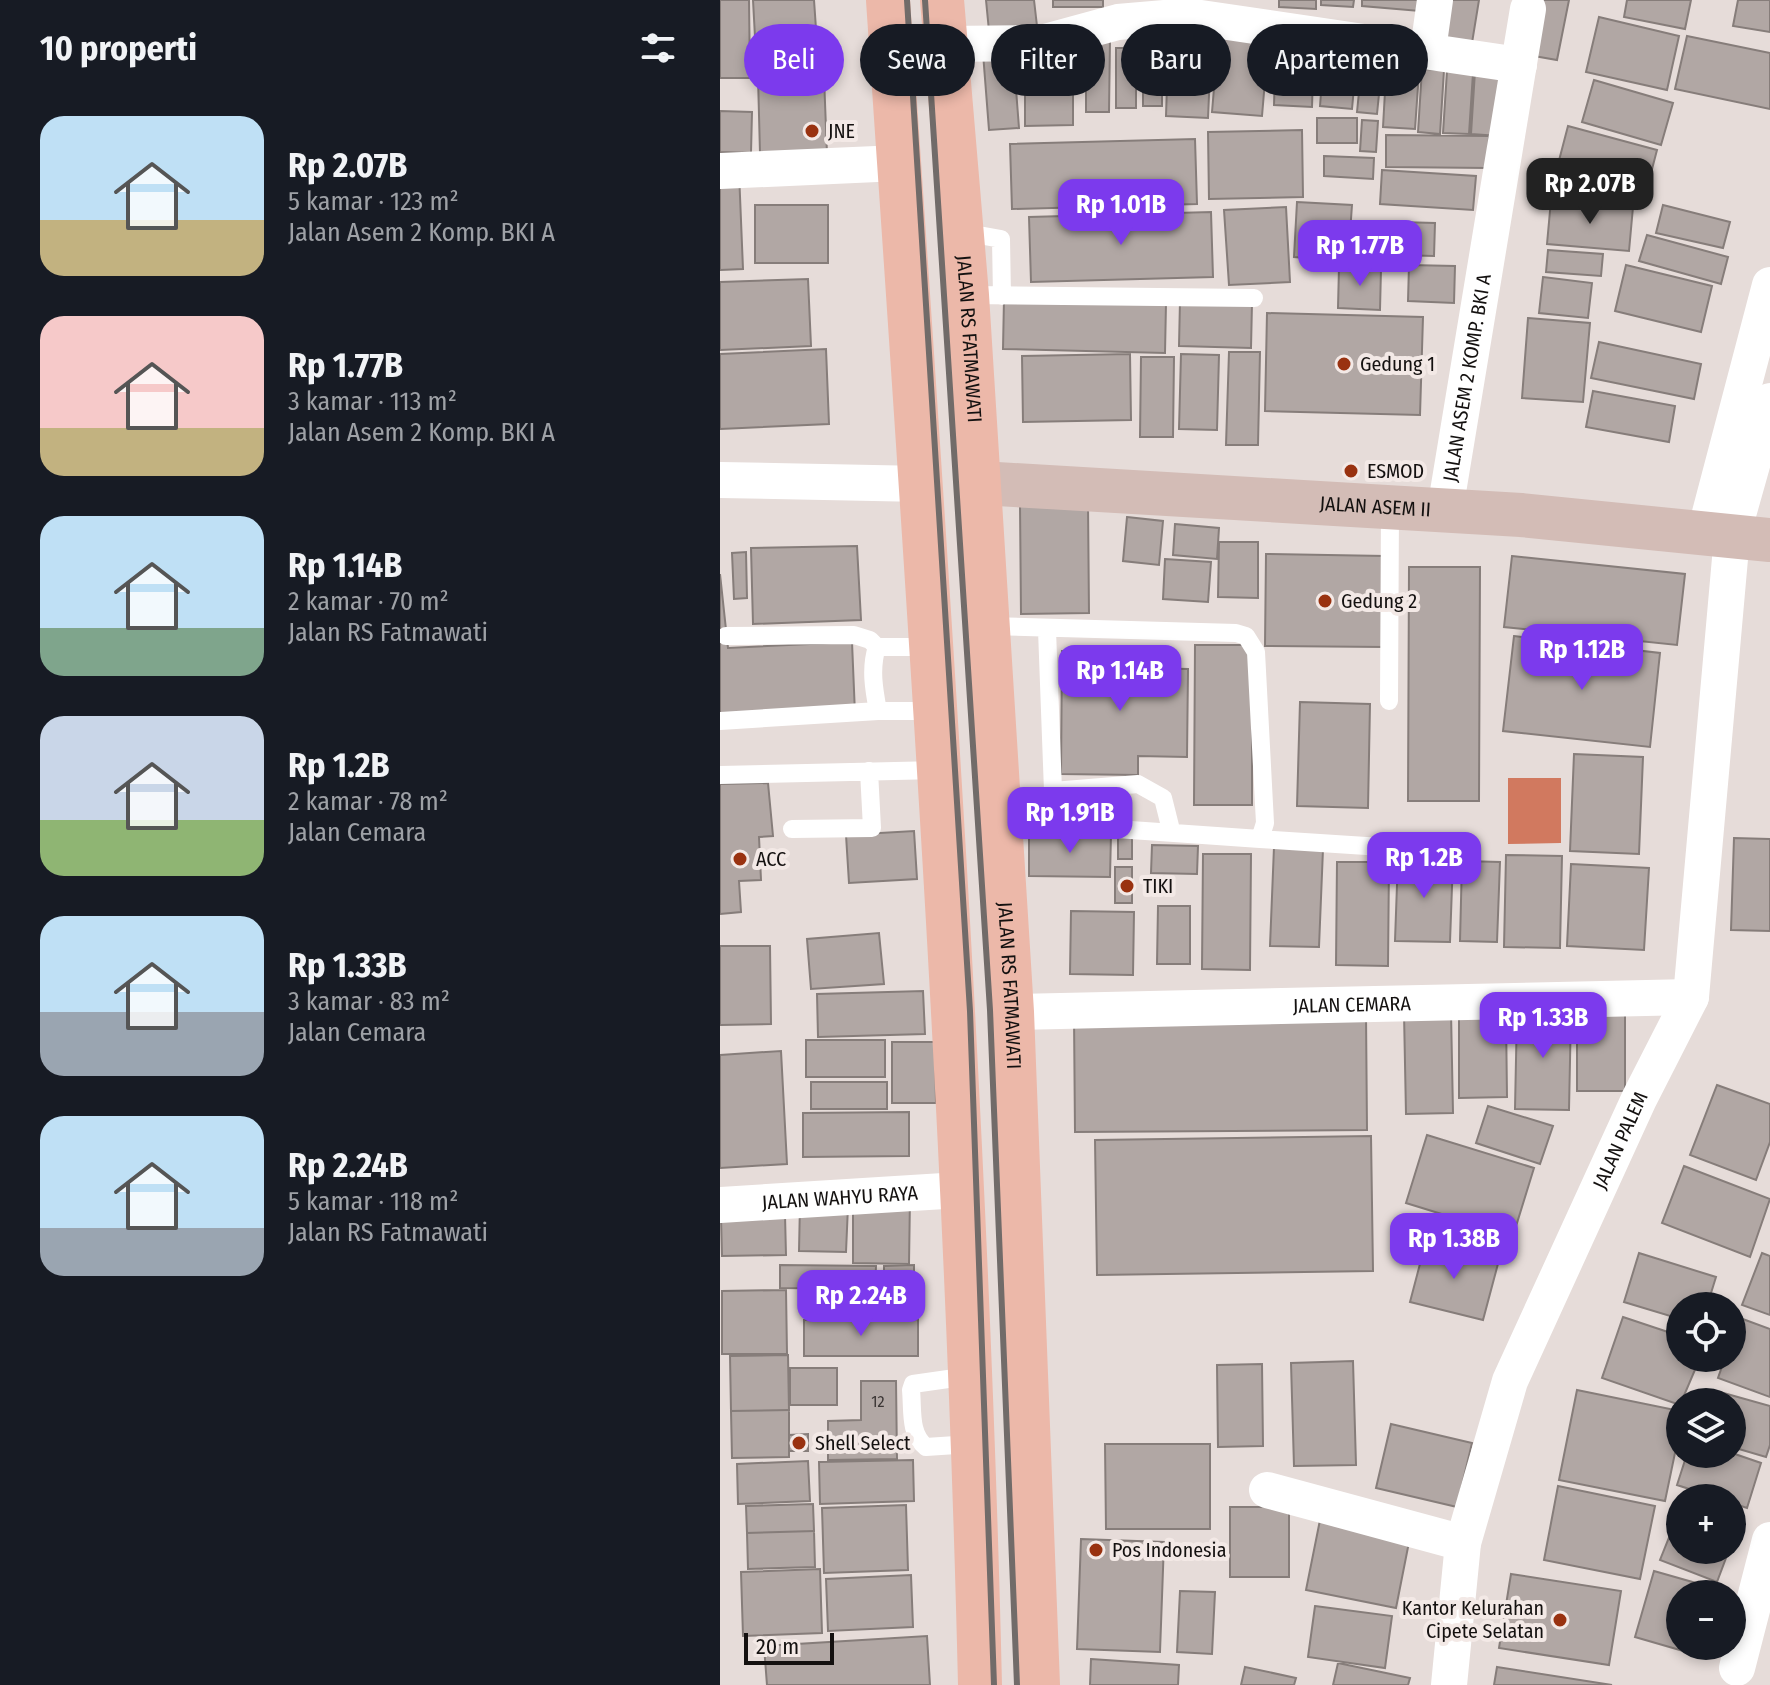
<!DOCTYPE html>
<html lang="id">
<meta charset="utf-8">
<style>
:root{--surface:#171b24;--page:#20242c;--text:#f1f3f6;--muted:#9ea1a6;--accent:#7c3aed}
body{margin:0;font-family:"Fira Sans Condensed",sans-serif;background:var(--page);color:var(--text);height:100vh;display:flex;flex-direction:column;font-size:30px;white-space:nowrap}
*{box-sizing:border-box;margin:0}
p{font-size:26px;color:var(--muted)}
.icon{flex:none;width:44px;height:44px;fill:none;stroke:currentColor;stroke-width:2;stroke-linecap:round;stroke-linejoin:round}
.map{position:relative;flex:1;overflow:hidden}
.details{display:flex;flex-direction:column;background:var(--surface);width:720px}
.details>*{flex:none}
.banner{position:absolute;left:24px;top:24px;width:760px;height:72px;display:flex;gap:16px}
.tools{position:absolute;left:946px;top:1292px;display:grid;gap:16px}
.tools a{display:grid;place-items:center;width:80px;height:80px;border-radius:50%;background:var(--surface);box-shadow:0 4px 12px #0003;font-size:40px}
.scale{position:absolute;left:24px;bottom:20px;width:90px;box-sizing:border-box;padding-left:8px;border:4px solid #141110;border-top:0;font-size:22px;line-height:28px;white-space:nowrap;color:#141110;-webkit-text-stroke:6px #f3e9e6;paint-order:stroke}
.price{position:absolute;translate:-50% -68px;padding:0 18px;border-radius:16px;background:var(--accent);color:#fff;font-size:26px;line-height:52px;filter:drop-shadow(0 2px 4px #0008)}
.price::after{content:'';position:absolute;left:50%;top:48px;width:24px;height:18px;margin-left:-12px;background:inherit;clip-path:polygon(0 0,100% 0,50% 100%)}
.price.on{background:#222;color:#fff}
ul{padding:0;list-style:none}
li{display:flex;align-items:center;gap:24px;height:200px;padding:0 40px}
li span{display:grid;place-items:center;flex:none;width:224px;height:160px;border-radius:24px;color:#555}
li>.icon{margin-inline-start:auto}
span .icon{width:96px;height:96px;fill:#fffc;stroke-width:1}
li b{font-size:34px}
h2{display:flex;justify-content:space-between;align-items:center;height:96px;padding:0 40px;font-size:34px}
.tag{padding:0 28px;border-radius:36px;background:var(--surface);box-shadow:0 4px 12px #0003;font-size:28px;line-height:72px}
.tag.on{background:var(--accent);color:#fff}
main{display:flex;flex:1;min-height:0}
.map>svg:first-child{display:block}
.water{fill:#d1795f}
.building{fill:#b1a7a4;stroke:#867d7a;stroke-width:2}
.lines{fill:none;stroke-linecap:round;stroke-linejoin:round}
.lane{stroke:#fff;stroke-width:18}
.street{stroke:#fff;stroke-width:36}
.secondary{stroke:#d3bcb6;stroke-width:44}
.primary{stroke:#ecb8a9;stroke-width:44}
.rail{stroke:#716b69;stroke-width:6}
.poi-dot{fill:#993210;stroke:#f3e9e6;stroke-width:3}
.labels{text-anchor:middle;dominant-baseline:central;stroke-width:8;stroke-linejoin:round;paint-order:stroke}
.number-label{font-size:16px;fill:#3b3635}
.poi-label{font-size:20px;fill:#141110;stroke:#f3e9e6;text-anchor:start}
.street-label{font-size:20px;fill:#141110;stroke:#f3e9e6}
</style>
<main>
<section class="details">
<h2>10 properti<svg class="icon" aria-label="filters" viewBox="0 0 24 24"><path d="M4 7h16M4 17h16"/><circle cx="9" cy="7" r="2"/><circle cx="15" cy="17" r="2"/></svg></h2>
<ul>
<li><span style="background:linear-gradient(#bfe0f5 65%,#c2b280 0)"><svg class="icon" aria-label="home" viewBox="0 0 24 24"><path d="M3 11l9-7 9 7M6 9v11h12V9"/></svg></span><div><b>Rp 2.07B</b><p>5 kamar · 123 m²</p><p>Jalan Asem 2 Komp. BKI A</p></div></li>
<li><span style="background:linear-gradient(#f6c9c9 70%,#c2b280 0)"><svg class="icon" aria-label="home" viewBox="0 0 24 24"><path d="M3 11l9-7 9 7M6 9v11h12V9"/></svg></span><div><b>Rp 1.77B</b><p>3 kamar · 113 m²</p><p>Jalan Asem 2 Komp. BKI A</p></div></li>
<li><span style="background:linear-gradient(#bfe0f5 70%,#7fa58c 0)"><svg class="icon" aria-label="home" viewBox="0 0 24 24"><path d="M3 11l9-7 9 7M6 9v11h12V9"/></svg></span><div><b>Rp 1.14B</b><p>2 kamar · 70 m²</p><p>Jalan RS Fatmawati</p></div></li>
<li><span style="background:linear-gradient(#c9d6e8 65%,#8fb573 0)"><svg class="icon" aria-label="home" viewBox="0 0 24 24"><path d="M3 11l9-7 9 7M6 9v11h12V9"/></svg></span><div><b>Rp 1.2B</b><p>2 kamar · 78 m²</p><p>Jalan Cemara</p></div></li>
<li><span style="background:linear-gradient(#bfe0f5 60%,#9aa5b1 0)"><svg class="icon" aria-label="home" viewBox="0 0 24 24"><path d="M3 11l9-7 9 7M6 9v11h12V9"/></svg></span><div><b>Rp 1.33B</b><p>3 kamar · 83 m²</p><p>Jalan Cemara</p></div></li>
<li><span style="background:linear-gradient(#bfe0f5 70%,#9aa5b1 0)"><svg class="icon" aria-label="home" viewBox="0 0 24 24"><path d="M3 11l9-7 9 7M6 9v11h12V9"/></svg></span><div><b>Rp 2.24B</b><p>5 kamar · 118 m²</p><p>Jalan RS Fatmawati</p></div></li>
</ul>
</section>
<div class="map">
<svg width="1050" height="1685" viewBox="0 0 1050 1685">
<rect width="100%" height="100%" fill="#e6dcd9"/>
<path class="water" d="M788 778H841V843L788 844Z"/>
<path class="building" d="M0 0H29L30 78H0Z
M33 0H94L99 72 37 74Z
M266 0H314L317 26 269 31Z
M333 0H383V7H333Z
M559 0H596V9L559 7Z
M601 0H634L633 7 601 5Z
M642 0H711V12L642 6Z
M728 0H759L752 43 722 39Z
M814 0H849L837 60 803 54Z
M907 0H971L965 29 904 17Z
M1018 0H1050V32L1013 26Z
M879 17 959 36 947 90 866 72Z
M449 25 492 27 488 118 446 116Z
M423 27H442V106H423Z
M499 29 549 33 542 116 492 112Z
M967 36 1050 53V109L955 89Z
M366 38 390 39 389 112H366Z
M556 41 594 42 592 107 554 105Z
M605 41 638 43 632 109 600 106Z
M396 48H416V108H396Z
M293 50 299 128 269 130 263 53Z
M643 52 663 54 657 114 637 112Z
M353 53V125L305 126V54Z
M667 56 700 58 695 129 663 127Z
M702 69 724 70 720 134 698 132Z
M727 71 753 73 749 134 723 133Z
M755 71 784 73 779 136 751 134Z
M38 77H104L107 154 40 153Z
M874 80 953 103 941 145 862 122Z
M0 111 32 112 31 153 0 152Z
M597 118H637V143H597Z
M642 120 658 121 656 152 640 151Z
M848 126 937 150 925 196 836 172Z
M582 130 583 197 489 199 488 132Z
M666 135 769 136 768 168 666 167Z
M475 139 477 204 292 209 290 144Z
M604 156 654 158 653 179 604 176Z
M662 170 756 176 753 210 660 204Z
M19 172 23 269 0 270V173Z
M831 200 913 207 909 251 827 244Z
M577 202 632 205 628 261 574 257Z
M35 205H108V263H35Z
M943 205 1010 222 1003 248 936 233Z
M566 207 570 282 509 285 504 210Z
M491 212 493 277 311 282 309 217Z
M641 221 715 223 714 256 640 254Z
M927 235 1008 257 1001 284 919 261Z
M828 250 883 254 881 276 826 272Z
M689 265 735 266 734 303 688 301Z
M906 265 992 286 981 332 895 311Z
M619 267 661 269 660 310 618 308Z
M823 277 872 283 868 318 819 313Z
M88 279 91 346 0 350V282Z
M284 299 446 303 445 353 283 349Z
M460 301 532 303 531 348 459 346Z
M547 313 703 317 700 415 545 411Z
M808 318 870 323 863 402 802 398Z
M879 342 981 364 974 399 871 378Z
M106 349 109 424 0 429V354Z
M509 352H540L538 445H506Z
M410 354 411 420 303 422 302 356Z
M461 354 499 355 497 430 459 429Z
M421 357H454L453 437H420Z
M873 391 955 406 949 442 866 427Z
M368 504 369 613 301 614 300 505Z
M407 517 443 521 439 565 403 561Z
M455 524 499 528 497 559 453 555Z
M499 542H538V598L498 597Z
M137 546 141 620 33 624 31 548Z
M26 552 27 598 14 599 12 553Z
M546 554 665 556 664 647 545 646Z
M792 556 965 574 957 645 784 627Z
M445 559 491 562 488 602 443 599Z
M689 567H760L759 801H688Z
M0 574 8 648 132 642 135 714 0 719Z
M794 636 940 653 930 747 783 731Z
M475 645H532V805H474Z
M342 651 420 652 419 668 468 669 467 757 418 756V775L341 774Z
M580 702 650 704 648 808 577 806Z
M854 754 923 757 919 854 850 851Z
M48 783 53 836 39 837 41 880 19 881 21 912 0 914V784Z
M194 831 197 879 129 883 126 835Z
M309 833 391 834 390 877 309 876Z
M398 836H412V859H398Z
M1014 838 1050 839V931L1011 930Z
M432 845 478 846 477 874 431 873Z
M554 847 603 849 599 947 550 946Z
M483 854H531L530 970 482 969Z
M786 855 842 856 840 948 784 947Z
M678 857 733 859 730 942 675 941Z
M742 861 780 862 777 942 740 941Z
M617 862H669L668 966 616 965Z
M851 864 929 868 924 950 847 946Z
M395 867H412V903H395Z
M438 906H470V964H437Z
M351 911 414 912 413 975 350 974Z
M159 933 164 984 91 989 87 939Z
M0 946H50L51 1024 0 1025Z
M203 991 205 1034 98 1037 97 994Z
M797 1011 851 1012 849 1110 795 1109Z
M731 1012 733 1113 686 1114 684 1013Z
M857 1013H905V1091H857Z
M646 1014 647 1130 355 1132 354 1016Z
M786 1016 787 1097 739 1098V1017Z
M86 1040H165V1077H86Z
M172 1042H215L216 1103H172Z
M61 1051 67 1164 0 1168V1055Z
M91 1082H167V1109H91Z
M997 1085 1050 1104V1142L1036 1180 970 1155Z
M768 1106 833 1126 820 1164 756 1143Z
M189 1112V1156L83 1157V1113Z
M707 1135 814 1168 793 1236 686 1203Z
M651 1136 653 1271 377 1275 375 1140Z
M964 1166 1050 1199 1030 1257 942 1223Z
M133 1197H190L189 1264 133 1263Z
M80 1204 128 1206 126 1252 79 1251Z
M65 1215 66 1255 2 1256 1 1217Z
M706 1241 779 1260 763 1320 690 1302Z
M919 1253 996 1277 987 1306H960V1319L904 1302Z
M1042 1253 1050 1256V1315L1022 1305Z
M60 1265 156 1266 155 1289 60 1288Z
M194 1265V1318L101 1319V1292L164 1291V1266Z
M66 1290 67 1354H2V1291Z
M903 1317 960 1336V1358H980L960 1405 882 1378Z
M1020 1318 1050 1329V1397L998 1378 1005 1358H1012V1340Z
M198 1319V1356H84V1320Z
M68 1355 69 1410 11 1411 10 1356Z
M633 1361 636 1465 574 1466 571 1363Z
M542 1364 543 1446 498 1447 497 1365Z
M70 1368H117V1405H70Z
M141 1381H176L177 1459 108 1460V1421L141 1420Z
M857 1390 960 1411V1429L945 1501 839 1480Z
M1000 1392 1050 1406V1445L1046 1457 1012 1447V1402H997Z
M69 1410V1457L12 1458 11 1411Z
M671 1424 752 1443 737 1507 656 1488Z
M88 1434V1451H69V1435Z
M385 1444H490V1529H386Z
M1012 1453 1041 1463 1027 1508 1012 1503V1498H997L957 1485 967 1454Z
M193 1460 194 1501 100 1504 99 1462Z
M88 1461 90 1501 18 1504 17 1464Z
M838 1486 935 1506 920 1579 824 1560Z
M93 1504 94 1531 27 1533 26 1506Z
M186 1505 188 1570 104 1573 102 1508Z
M510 1507H569V1577H510Z
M960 1510V1550H1009L997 1582 940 1560Z
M600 1520 690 1537 676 1608 586 1590Z
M94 1531 95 1567 28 1569 27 1533Z
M361 1539 444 1542 440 1652 357 1649Z
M100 1569 102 1633 23 1636 21 1572Z
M934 1571 997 1589 995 1594H960V1646H980L977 1655 915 1637Z
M791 1574 901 1591 889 1665 779 1648Z
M191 1575 193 1627 108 1631 106 1579Z
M460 1591 495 1592 492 1654 457 1652Z
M595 1606 672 1616 665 1668 588 1657Z
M207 1636 210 1685H47L44 1646Z
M371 1659 459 1665 458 1685H370Z
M618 1663 690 1678 688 1685H613Z
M525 1667 576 1678 574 1685H521Z
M777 1667 892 1685H774Z"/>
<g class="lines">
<path class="lane" d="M242 232 281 239 282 296
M247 295 534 298
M268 626 516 633 526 636 536 652 545 823 540 839 281 821
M6 636 134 635 150 640 157 647
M211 647H157C150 668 154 690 158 711H216
M669 701 670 507
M0 721 158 711
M0 775 219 770
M333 791 418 784 443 798 451 830
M323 822 333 791 327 630
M72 829 152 828 149 771
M540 839 708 850
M249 1376 193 1384 191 1390C193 1410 189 1434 206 1447L251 1444"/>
<g class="street">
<path d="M226 44 321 43 398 22 467 16 799 65"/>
<path d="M708 50 715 0"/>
<path d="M0 171 179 163"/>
<path d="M0 480 203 484"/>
<path id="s1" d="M725 510 808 9"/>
<path d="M985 532 1050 285"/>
<path id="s2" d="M292 1012 971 997"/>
<path id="s3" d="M0 1205 240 1190"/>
<path d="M547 1490 743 1543"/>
<path d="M1017 1668 1050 1540"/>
<path id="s4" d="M729 1685 743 1543 790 1381 919 1099 971 997 1012 536 1050 401"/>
</g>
<path class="secondary" id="s5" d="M260 483 801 515 1050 540"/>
<g class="primary">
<path d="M168 0C206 561 247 1123 260 1685"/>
<path id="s6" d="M222 0 247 295 292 1012 318 1685"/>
</g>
<path class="rail" d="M187 0 250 1011 274 1685
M205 0 270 1010 297 1685"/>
</g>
<g class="poi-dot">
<circle cx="92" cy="131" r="8"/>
<circle cx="624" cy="364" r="8"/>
<circle cx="631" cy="471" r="8"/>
<circle cx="605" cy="601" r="8"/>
<circle cx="20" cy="859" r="8"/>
<circle cx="407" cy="886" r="8"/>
<circle cx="79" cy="1443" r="8"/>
<circle cx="376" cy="1550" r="8"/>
<circle cx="840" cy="1620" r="8"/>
</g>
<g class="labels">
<g class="number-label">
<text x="158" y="1401">12</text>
</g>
<g class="poi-label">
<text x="108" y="131">JNE</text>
<text x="640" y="364">Gedung 1</text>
<text x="647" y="471">ESMOD</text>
<text x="621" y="601">Gedung 2</text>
<text x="36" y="859">ACC</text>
<text x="423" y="886">TIKI</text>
<text x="95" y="1443">Shell Select</text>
<text x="392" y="1550">Pos Indonesia</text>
<text x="824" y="1608" text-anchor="end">Kantor Kelurahan<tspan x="824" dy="23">Cipete Selatan</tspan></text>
</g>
<g class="street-label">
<text stroke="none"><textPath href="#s6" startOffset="340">JALAN RS FATMAWATI</textPath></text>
<text stroke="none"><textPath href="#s1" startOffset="134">JALAN ASEM 2 KOMP. BKI A</textPath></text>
<text stroke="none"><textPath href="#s5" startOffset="396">JALAN ASEM II</textPath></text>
<text stroke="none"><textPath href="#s6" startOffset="988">JALAN RS FATMAWATI</textPath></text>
<text stroke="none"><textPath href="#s2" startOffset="340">JALAN CEMARA</textPath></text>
<text stroke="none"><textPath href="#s4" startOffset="576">JALAN PALEM</textPath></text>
<text stroke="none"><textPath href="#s3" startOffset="120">JALAN WAHYU RAYA</textPath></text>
</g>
</g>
</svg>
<div class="tools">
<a><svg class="icon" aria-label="locate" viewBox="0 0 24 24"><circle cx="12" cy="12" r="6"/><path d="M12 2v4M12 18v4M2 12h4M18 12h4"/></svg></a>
<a><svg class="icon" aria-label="layers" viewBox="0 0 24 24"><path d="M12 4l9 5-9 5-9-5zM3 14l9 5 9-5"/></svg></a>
<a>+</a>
<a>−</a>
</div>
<div class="scale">20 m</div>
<b class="price on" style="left:870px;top:226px">Rp 2.07B</b>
<b class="price" style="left:401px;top:247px">Rp 1.01B</b>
<b class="price" style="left:640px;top:288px">Rp 1.77B</b>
<b class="price" style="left:862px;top:692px">Rp 1.12B</b>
<b class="price" style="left:400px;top:713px">Rp 1.14B</b>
<b class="price" style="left:350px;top:855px">Rp 1.91B</b>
<b class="price" style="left:704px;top:900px">Rp 1.2B</b>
<b class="price" style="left:823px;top:1060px">Rp 1.33B</b>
<b class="price" style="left:734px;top:1281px">Rp 1.38B</b>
<b class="price" style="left:141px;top:1338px">Rp 2.24B</b>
<div class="banner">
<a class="tag on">Beli</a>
<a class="tag">Sewa</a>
<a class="tag">Filter</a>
<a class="tag">Baru</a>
<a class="tag">Apartemen</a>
</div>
</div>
</main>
